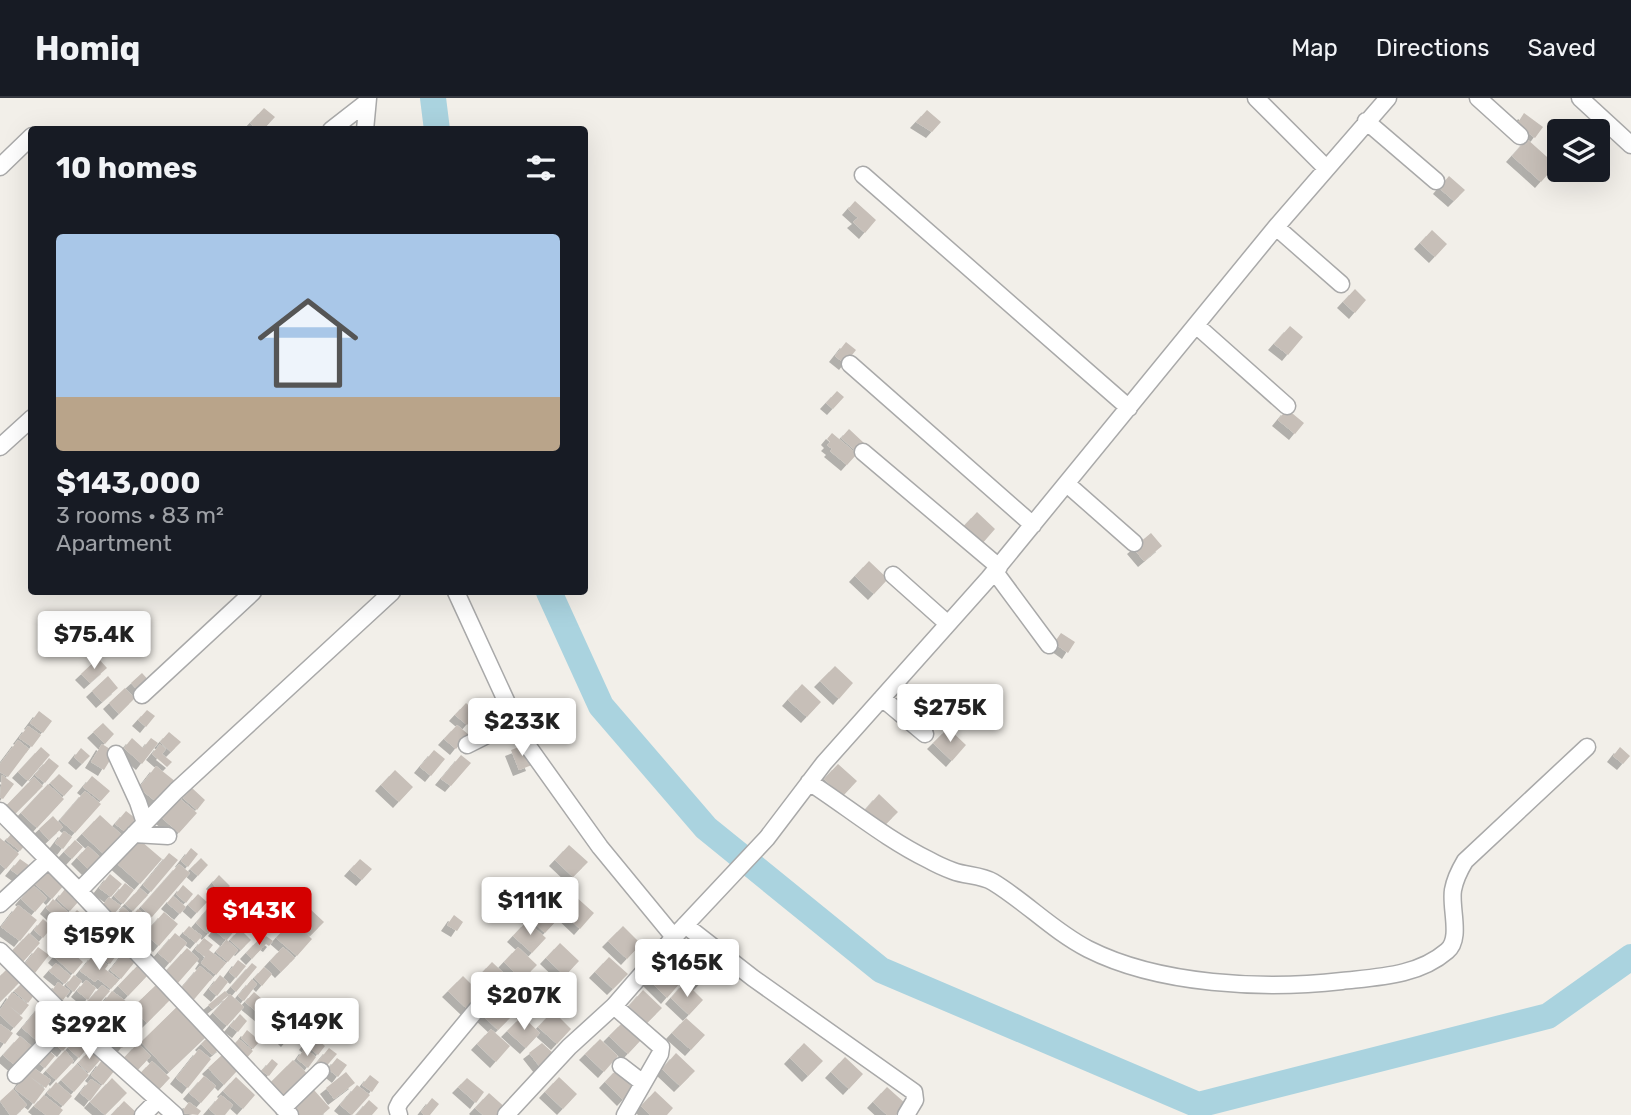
<!DOCTYPE html>
<meta charset="utf-8">
<style>
:root{--surface:#171b24;--page:#20242c;--text:#f1f3f6;--muted:#9ea1a6;--line:#363941;--accent:#d40000}
body{margin:0;font-family:Rubik,sans-serif;background:var(--page);color:var(--text);height:100vh;display:flex;flex-direction:column;font-size:26px;white-space:nowrap}
*{box-sizing:border-box;margin:0}
p{font-size:23px;color:var(--muted)}
.icon{flex:none;width:38px;height:38px;fill:none;stroke:currentColor;stroke-width:2;stroke-linecap:round;stroke-linejoin:round}
.map{position:relative;flex:1;overflow:hidden}
.drawer{position:absolute;left:28px;top:28px;width:560px;height:469px;display:flex;flex-direction:column;background:var(--surface);border-radius:7px;box-shadow:0 7px 28px #0002}
.drawer>*{flex:none}
.fabs{position:absolute;left:1547px;top:21px;display:grid;gap:14px}
.fabs a{display:grid;place-items:center;width:63px;height:63px;border-radius:7px;background:var(--surface);box-shadow:0 7px 28px #0002;font-size:35px}
.price{position:absolute;translate:-50% -60px;padding:0 16px;border-radius:7px;background:#fff;color:#222;font-size:23px;line-height:46px;filter:drop-shadow(0 2px 4px #0008)}
.price::after{content:'';position:absolute;left:50%;top:42px;width:21px;height:16px;margin-left:-10px;background:inherit;clip-path:polygon(0 0,100% 0,50% 100%)}
.price.selected{background:var(--accent);color:#fff}
ul{padding:0;list-style:none}
li{display:grid;align-content:center;gap:14px;height:371px;padding:0 28px}
li+li{border-top:2px solid var(--line)}
li span{display:grid;place-items:center;height:217px;border-radius:7px;color:#555}
li>.icon{margin-inline-start:auto}
span .icon{width:126px;height:126px;fill:#fffc;stroke-width:1}
li b{font-size:30px}
h2{display:flex;justify-content:space-between;align-items:center;height:84px;padding:0 28px;font-size:30px}
header{display:flex;align-items:center;gap:42px;box-sizing:border-box;height:98px;padding:0 35px;background:var(--surface);border-bottom:2px solid var(--line)}
header strong{font-size:33px}
nav{display:flex;gap:38px;margin-inline-start:auto;font-size:24px}
.map>svg:first-child{display:block}
.lines{fill:none;stroke-linecap:round;stroke-linejoin:round}
.river{stroke:#aad3df;stroke-width:26}
.building{fill:#c7bfb8;filter:url(#shadow)}
.minor-casing{stroke:#a9a9a9;stroke-width:19}
.minor{stroke:#fff;stroke-width:16}
</style>
<header>
<strong>Homiq</strong>
<nav><a>Map</a><a>Directions</a><a>Saved</a></nav>
</header>
<div class="map">
<svg width="1631" height="1017" viewBox="0 0 1631 1017">
<defs>
<filter id="shadow"><feDropShadow dx="-6" dy="6" stdDeviation="0" flood-color="#0004"/></filter>
</defs>
<rect width="100%" height="100%" fill="#f2efe9"/>
<g class="lines">
<path class="river" d="M433 0 437 32
M549 494 601 608 706 730 881 872 1198 1007 1548 918 1631 859"/>
</g>
<path class="building" d="M264 10 275 19 263 32H257L250 25Z
M927 12 941 24 932 34 916 24Z
M1524 15 1543 29 1535 40 1517 26Z
M1527 41 1556 67 1541 84 1512 58Z
M1449 78 1465 92 1454 103 1439 90Z
M855 103 876 122 865 135 853 124 858 120 848 111Z
M1432 132 1447 146 1435 159 1420 145Z
M1355 191 1366 202 1355 215 1343 204Z
M1290 228 1303 239 1288 257 1274 246Z
M846 244 856 252 845 266 835 258Z
M837 293 844 299 833 311 826 305Z
M1287 311 1304 325 1295 336 1278 322Z
M849 331 864 345 857 354 841 340Z
M832 335 857 356 847 367 830 353 832 351 827 347 830 344 827 341Z
M977 414 995 431 981 447 963 429Z
M1151 435 1162 448 1144 463 1133 450Z
M869 463 888 481 874 496 855 478Z
M1061 535 1075 544 1068 555 1054 545Z
M98 560 107 570 90 585 81 576Z
M835 568 853 585 839 601 820 583Z
M142 575 151 585 140 595 131 585Z
M108 578 118 590 102 604 92 593Z
M802 586 821 604 807 619 788 602Z
M125 590 135 600 119 616 109 605Z
M466 605 477 615 467 627 455 617Z
M147 612 155 618 146 629 138 622Z
M39 613 52 623 43 635 30 625Z
M103 625 114 636 105 646 93 634Z
M457 627 468 636 456 651 444 641Z
M28 628 41 637 32 649 19 640Z
M948 630 966 647 952 663 933 645Z
M169 634 181 644 171 654 160 644Z
M132 640 143 650 151 640 158 645 142 666 124 650Z
M18 642 29 651 8 679 0 674V666Z
M102 646 115 654 104 672 91 664Z
M160 646 166 651 162 656 172 664 167 669 152 656Z
M524 647 532 667 519 672 511 652Z
M41 649 50 657 28 683 18 674Z
M1620 649 1630 658 1623 666 1613 658Z
M81 650 90 658 82 666 74 659Z
M434 652 445 661 431 678 420 669Z
M461 657 471 665 451 688 441 681Z
M49 660 59 668 45 685 35 677Z
M838 666 857 683 842 699 824 681Z
M156 668 176 684 159 706 139 690Z
M395 672 413 689 399 704 381 687Z
M59 676 73 688 64 698 50 685Z
M2 677 14 686 3 701 0 699Z
M92 678 110 693 101 703 83 689Z
M34 679 43 688 14 717 6 708Z
M48 686 64 701 37 730 21 715Z
M192 690 205 702 197 712 183 700Z
M85 693 101 706 75 735 60 722Z
M879 696 898 714 883 729 865 712Z
M179 700 197 715 179 735 162 720Z
M126 713 139 723 128 736 115 726Z
M100 717 125 740 107 759 82 736Z
M53 718 63 729 49 742 39 731Z
M64 733 72 739 63 751 55 745Z
M13 734 27 745 20 753 6 742Z
M135 738 162 761 140 786 113 762Z
M0 740 19 756 6 771 0 766Z
M75 742 83 749 72 761 64 754Z
M569 747 588 764 573 779 555 762Z
M88 748 103 762 91 774 77 760Z
M191 750 198 756 188 769 181 763Z
M169 755 178 762 151 794 143 787Z
M201 760 208 767 198 778 190 771Z
M20 761 30 768 21 779 11 772Z
M360 761 372 771 362 782 350 772Z
M179 766 190 775 152 819 141 809Z
M48 771 65 786 52 801 35 786Z
M110 776 122 786 111 799 99 790Z
M219 777 230 788 222 796 212 785Z
M125 785 134 792 123 806 114 798Z
M33 787 47 800 35 814 21 801Z
M183 787 193 796 186 805 176 796Z
M140 790 148 797 133 813 125 806Z
M65 791 79 803 70 813 57 801Z
M232 792 246 805 240 811 226 798Z
M198 796 207 804 197 815 188 807Z
M173 798 186 809 180 816 167 805Z
M219 798 232 809 208 836 196 825Z
M575 798 594 815 580 831 561 813Z
M109 799 121 808 112 818 101 809Z
M53 801 70 816 62 824 46 810Z
M540 802 559 820 545 835 526 817Z
M18 807 37 822 20 843 1 829Z
M275 807 284 815 275 825 266 818Z
M123 809 131 816 120 827 113 820Z
M309 810 324 824 310 838 296 823Z
M138 811 150 821 138 833 127 823Z
M77 812 86 820 71 837 61 829Z
M164 814 178 826 159 848 145 836Z
M227 817 239 827 227 842 238 852 228 864 216 854 226 842 214 832Z
M454 817 463 824 457 833 447 827Z
M90 819 104 831 82 856 68 844Z
M43 821 52 829 43 840 34 832Z
M292 823 312 841 297 858 276 840Z
M527 823 546 840 532 855 513 838Z
M189 828 202 838 196 845 183 835Z
M623 828 641 846 627 861 608 843Z
M240 831 251 842 241 852 230 842Z
M29 835 40 845 22 865 11 854Z
M175 835 187 845 170 865 158 855Z
M266 838 273 843 269 848 266 846 252 861 246 855 259 841 262 843Z
M112 839 124 847 110 866 98 857Z
M204 840 213 847 209 852 226 865 216 877 201 865 205 859 195 851Z
M560 845 579 863 565 878 546 860Z
M64 847 83 864 73 876 54 859Z
M38 849 49 857 35 875 24 867Z
M283 849 295 860 281 874 270 863Z
M518 849 537 867 522 882 504 864Z
M187 850 199 861 177 886 164 875Z
M127 851 138 860 121 881 110 872Z
M694 854 713 872 699 887 680 870Z
M94 856 108 867 105 871 119 882 111 891 98 881 95 884 80 873Z
M609 859 628 876 613 891 595 874Z
M238 862 246 868 236 880 229 874Z
M492 864 510 881 496 896 478 879Z
M56 865 71 878 65 886 49 873Z
M252 865 257 869 236 894 231 889Z
M139 866 149 876 128 898 118 888Z
M663 867 681 884 667 900 649 882Z
M200 868 213 879 191 905 178 894Z
M264 869 272 876 262 888 254 880Z
M8 870 21 883 0 904V878Z
M74 877 82 883 74 894 66 887Z
M220 877 228 884 217 898 209 891Z
M463 878 481 896 467 911 448 893Z
M252 881 257 886 244 903 238 898Z
M86 882 96 890 88 902 77 893Z
M58 884 70 893 63 902 51 894Z
M521 884 540 902 525 917 507 899Z
M685 884 703 902 689 917 671 900Z
M22 885 35 896 28 905 14 893Z
M157 886 171 901 147 925 132 910Z
M102 887 110 893 96 909 88 903Z
M643 892 662 910 647 925 629 908Z
M112 893 127 904 117 917 102 906Z
M225 893 229 897 212 911 208 907Z
M12 894 29 907 21 917 8 907 23 920 14 930 0 917V912Z
M254 894 271 909 263 919 245 904Z
M230 896 244 909 227 928 213 915Z
M494 899 513 917 498 932 480 915Z
M182 904 211 934 169 974 141 944Z
M41 907 61 923 42 947 22 930Z
M103 908 112 915 106 923 110 925 100 937 86 925Z
M274 912 283 921 275 929 266 921Z
M553 913 571 931 557 946 538 929Z
M240 916 247 923 238 934 230 928Z
M128 917 141 927 122 950 109 940Z
M522 918 540 935 526 950 507 933Z
M686 920 705 937 691 952 672 935Z
M295 923 300 928 287 943 281 937Z
M624 923 642 941 628 956 609 938Z
M0 926 13 935 5 946 0 943Z
M66 928 76 936 63 953 53 945Z
M491 931 510 948 496 964 477 946Z
M247 932 260 943 253 951 241 940Z
M211 936 223 948 212 957 201 946Z
M312 937 325 948 318 957 305 946Z
M20 938 36 952 20 972 3 957Z
M79 938 89 948 79 960 68 950Z
M239 941 253 953 244 963 230 950Z
M600 941 618 958 604 974 585 956Z
M138 945 151 958 135 975 122 962Z
M542 945 553 955 540 969 529 955Z
M804 945 823 963 808 978 790 960Z
M305 950 316 959 308 970 297 961Z
M329 950 337 956 323 972 316 966Z
M47 951 55 958 45 970 36 963Z
M199 951 211 961 188 990 176 980Z
M65 952 74 963 56 982 46 973Z
M90 952 101 961 89 975 78 965Z
M676 955 695 973 680 988 662 971Z
M222 957 237 973 224 987 208 970Z
M845 959 863 976 849 991 831 974Z
M337 960 347 967 338 979 328 971Z
M272 961 278 966 269 978 262 973Z
M102 962 115 972 103 987 91 977Z
M293 962 312 980 290 1003 271 984Z
M152 963 170 980 154 997 136 980Z
M77 966 89 977 74 994 61 982Z
M31 968 51 982 46 990 29 978 45 991 34 1006 15 991Z
M619 969 638 986 623 1002 605 984Z
M346 974 355 985 334 1001 326 990Z
M370 977 379 984 372 994 362 987Z
M204 978 216 988 201 1005 189 995Z
M236 979 255 997 243 1011 223 993Z
M559 979 577 996 563 1011 545 994Z
M112 980 127 995 105 1017 90 1004Z
M467 980 484 994 476 1005 458 989Z
M91 981 101 988 90 1003 80 995Z
M56 984 72 998 63 1008 47 995Z
M357 987 370 997 352 1017 340 1007Z
M887 989 906 1006 896 1017H887L873 1004Z
M13 991 27 1007 16 1017H10L0 1003Z
M314 992 330 1010 322 1017H297L292 1010Z
M655 993 673 1010 667 1017H650L641 1008Z
M489 995 508 1012 504 1017H483L475 1010Z
M44 997 63 1012 59 1017H46L34 1008Z
M221 997 233 1007 225 1017H216L209 1011Z
M432 1000 439 1006 430 1017H424L421 1014Z
M369 1002 378 1010 372 1017H356Z
M124 1003 139 1017H111Z
M189 1004 201 1013 198 1017 181 1015Z"/>
<g class="lines">
<defs>
<path id="minor" d="M1256 0 1326 70
M1478 0 1520 38
M1580 0 1631 47
M1366 23 1436 83
M331 32 367 4
M365 32 368 0
M0 69 32 38
M863 77 1129 310
M1276 129 1341 186
M1197 228 1287 308
M850 266 1033 427
M0 349 32 320
M863 354 999 469
M1067 386 1134 445
M995 474 1049 547
M893 477 948 526
M456 494 525 644 600 749 674 839
M142 597 253 494
M882 600 925 636
M467 647 515 623
M116 656 138 704 145 725
M809 684C849 710 886 741 929 762 936 766 945 770 953 773 966 778 981 777 993 784 1026 804 1053 833 1088 851 1159 887 1264 892 1342 883 1378 879 1418 878 1447 853 1462 841 1450 810 1453 792 1455 781 1459 773 1465 763L1587 649
M0 713 79 793 290 1017
M134 736 168 738
M79 793 176 693 392 494
M0 806 48 762
M685 827 753 880 914 994 915 1002 906 1017
M0 853 69 922 175 1017
M614 908 661 949 660 956 625 1017
M621 968 643 985
M16 977 69 922
M283 1010 321 973
M143 1017 158 1002
M399 1017 397 1010 400 1004 482 905
M506 1017 569 949 614 908 674 839 767 740 824 665 989 480 1276 129 1388 0"/>
</defs>
<use href="#minor" class="minor-casing"/>
<use href="#minor" class="minor"/>
</g>
</svg>
<div class="fabs">
<a><svg class="icon" aria-label="layers" viewBox="0 0 24 24"><path d="M12 4l9 5-9 5-9-5zM3 14l9 5 9-5"/></svg></a>
</div>
<b class="price" style="left:94px;top:573px">$75.4K</b>
<b class="price" style="left:950px;top:646px">$275K</b>
<b class="price" style="left:522px;top:660px">$233K</b>
<b class="price" style="left:530px;top:839px">$111K</b>
<b class="price selected" style="left:259px;top:849px">$143K</b>
<b class="price" style="left:99px;top:874px">$159K</b>
<b class="price" style="left:687px;top:901px">$165K</b>
<b class="price" style="left:524px;top:934px">$207K</b>
<b class="price" style="left:307px;top:960px">$149K</b>
<b class="price" style="left:89px;top:963px">$292K</b>
<section class="drawer">
<h2>10 homes<svg class="icon" aria-label="filters" viewBox="0 0 24 24"><path d="M4 7h16M4 17h16"/><circle cx="9" cy="7" r="2"/><circle cx="15" cy="17" r="2"/></svg></h2>
<ul>
<li><span style="background:linear-gradient(#a9c7e8 75%,#b9a48a 0)"><svg class="icon" aria-label="home" viewBox="0 0 24 24"><path d="M3 11l9-7 9 7M6 9v11h12V9"/></svg></span><div><b>$143,000</b><p>3 rooms · 83 m²</p><p>Apartment</p></div></li>
</ul>
</section>
</div>
